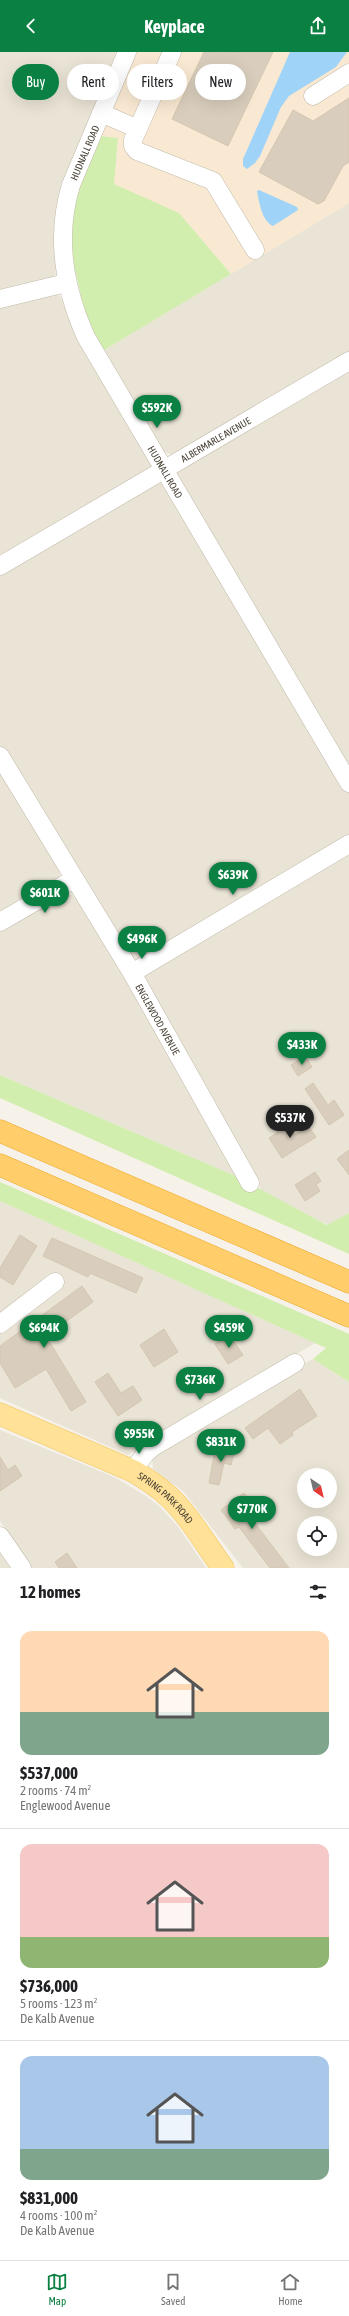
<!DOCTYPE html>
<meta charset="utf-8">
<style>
:root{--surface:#fff;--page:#f2f2f2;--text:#202124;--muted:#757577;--line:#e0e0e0;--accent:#0b8043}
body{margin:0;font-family:"Asap Condensed",sans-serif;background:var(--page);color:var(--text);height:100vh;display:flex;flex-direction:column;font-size:15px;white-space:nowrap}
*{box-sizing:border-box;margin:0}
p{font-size:13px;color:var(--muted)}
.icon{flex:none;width:22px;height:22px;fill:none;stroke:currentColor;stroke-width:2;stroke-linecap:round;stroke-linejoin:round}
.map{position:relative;height:1516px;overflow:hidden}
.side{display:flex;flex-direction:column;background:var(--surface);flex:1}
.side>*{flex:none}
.banner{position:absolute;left:12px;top:12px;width:325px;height:36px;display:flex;gap:8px}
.needle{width:26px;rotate:145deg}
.fabs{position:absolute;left:297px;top:1416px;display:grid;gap:8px}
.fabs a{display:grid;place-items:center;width:40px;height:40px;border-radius:50%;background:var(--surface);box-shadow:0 4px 16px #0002;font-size:20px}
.price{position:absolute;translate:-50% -34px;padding:0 9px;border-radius:14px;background:var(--accent);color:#fff;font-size:13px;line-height:26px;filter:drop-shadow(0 1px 2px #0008)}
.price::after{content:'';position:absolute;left:50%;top:24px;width:12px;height:9px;margin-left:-6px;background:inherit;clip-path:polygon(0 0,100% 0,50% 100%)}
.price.current{background:#222;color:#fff}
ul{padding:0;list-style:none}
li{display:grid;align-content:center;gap:8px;height:212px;padding:0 20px}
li+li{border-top:1px solid var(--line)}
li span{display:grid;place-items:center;height:124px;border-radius:12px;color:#555}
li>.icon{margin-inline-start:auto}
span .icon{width:72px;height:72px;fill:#fffc;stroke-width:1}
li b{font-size:17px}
h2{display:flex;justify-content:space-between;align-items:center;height:48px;padding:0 20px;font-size:17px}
.pill{padding:0 14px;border-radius:18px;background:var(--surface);box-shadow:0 4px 16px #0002;font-size:14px;line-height:36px}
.pill.current{background:var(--accent);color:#fff}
header{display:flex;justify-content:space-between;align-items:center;height:52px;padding:0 20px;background:var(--accent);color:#fff;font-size:18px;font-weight:700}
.tab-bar{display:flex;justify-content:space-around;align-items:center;height:56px;border-top:1px solid var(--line);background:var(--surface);font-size:11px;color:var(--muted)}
.tab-bar a{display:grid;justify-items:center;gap:2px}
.tab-bar .current{color:var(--accent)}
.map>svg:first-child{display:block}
.residential{fill:#eae4d6;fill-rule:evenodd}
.commercial{fill:#f9e9d2}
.green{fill:#d1eeae}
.water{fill:#a0d3f8}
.building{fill:#d9cebd;stroke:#d4c6af}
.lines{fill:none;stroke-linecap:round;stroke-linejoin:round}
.minor-casing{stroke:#c2baaa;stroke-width:19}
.major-casing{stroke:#f0c45c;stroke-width:23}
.highway-casing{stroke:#eda72b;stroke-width:23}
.minor{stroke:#fff;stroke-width:18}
.major{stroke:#ffe298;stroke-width:22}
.highway{stroke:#ffce6a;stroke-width:22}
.labels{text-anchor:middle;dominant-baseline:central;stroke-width:4;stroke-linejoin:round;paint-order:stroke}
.street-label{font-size:10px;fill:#4a4236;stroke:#fff}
</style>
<header><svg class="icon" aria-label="back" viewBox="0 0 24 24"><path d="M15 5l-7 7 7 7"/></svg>Keyplace<svg class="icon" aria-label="share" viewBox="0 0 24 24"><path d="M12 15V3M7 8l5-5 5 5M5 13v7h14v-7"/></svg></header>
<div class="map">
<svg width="349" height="1516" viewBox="0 0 349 1516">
<rect width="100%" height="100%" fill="#f6f2e9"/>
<path class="residential" d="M0 0H120L68 122 55 224 49 229 15 234 0 240Z
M349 151V302L173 403 159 398 101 300Z
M49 239 58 242 64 250 151 404 152 414 0 509V253Z
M349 315V719L176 427 178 419Z
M158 428 168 433 349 741V787L144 908H134L128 903 0 694V519Z
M0 714 60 818 59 826 0 865Z
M349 798V1161L328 1173 262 1139 145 936V922Z
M64 840 73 843 84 854 238 1125 0 1023V878Z
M0 1149 167 1224 315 1291 128 1403 0 1346Z
M313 1307 349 1330V1516H243L184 1440 153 1417 152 1406 265 1333ZM304 1423H330V1449H304ZM304 1471H330V1497H304Z
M0 1378 114 1425 146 1444 159 1454 179 1476 206 1516H32L0 1469Z
M0 1494 15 1516H0Z"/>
<path class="commercial" d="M132 0H349V151L231 222 180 163 114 132 118 86 100 84Z"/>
<path class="green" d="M100 84 118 86 114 132 179 161 231 222 101 300 85 261 71 201 74 150Z
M0 1023 238 1125 327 1173 349 1161V1202L0 1046Z
M0 1130 349 1282V1330L313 1307 326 1296 0 1149Z"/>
<path class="water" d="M290 0H347L336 15 289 44 281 55 260 104 255 111 247 117 243 114V107Z
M259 138 297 155 298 158 273 174C262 169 259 150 257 139Z"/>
<path class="building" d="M204 0H273L228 94 172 67Z
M349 46V110L343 114 324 149 318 152 259 120 293 58 313 69Z
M305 1004 312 1015 298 1024 291 1013Z
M313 1031 328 1053 334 1048 344 1063 329 1073 305 1037Z
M286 1070 295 1083 308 1074 316 1085 282 1106 269 1086 278 1080 276 1077Z
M349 1098V1123L337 1107Z
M315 1120 321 1129 316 1133 320 1139 305 1149 295 1133Z
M20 1183 37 1194 13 1233 0 1225V1216Z
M52 1186 143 1226 136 1241 90 1221 88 1225 43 1204Z
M82 1234 93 1250 46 1284 86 1350 71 1359 46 1317 15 1336 0 1311V1294Z
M164 1277 178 1300 154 1315 140 1293Z
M229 1282 243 1303 228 1312 215 1292Z
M108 1321 121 1341 133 1334 142 1348 118 1364 95 1330Z
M300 1337 317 1364 292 1380 293 1383 280 1392 268 1376 253 1387 245 1376Z
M216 1393 235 1397 231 1413 224 1411 219 1433 209 1431Z
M0 1405 8 1418 15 1413 22 1424 0 1439Z
M244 1441 258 1460 251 1466 289 1516H270L239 1475 235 1477 221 1458Z
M67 1501 77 1516H59L55 1510Z"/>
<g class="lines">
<defs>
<g id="minor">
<path id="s1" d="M127 0 71 133C55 185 64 236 86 285L349 731"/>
<path d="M172 0 133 88V94L137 99 213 129 255 198"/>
<path d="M313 44 349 21"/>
<path d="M101 61 138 77"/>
<path d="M0 247 66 231"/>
<path id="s2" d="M0 514 349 309"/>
<path id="s3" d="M0 704 132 921 250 1131"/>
<path d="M0 870 74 827"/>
<path d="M132 921 349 792"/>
<path d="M0 1272 55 1230"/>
<path d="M133 1419 145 1402 153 1395 295 1311"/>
<path d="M0 1484 22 1516"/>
</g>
<g id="major">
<path id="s4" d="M0 1362 133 1419C145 1426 156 1433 166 1442 189 1462 205 1492 223 1516"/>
</g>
<path id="highway" d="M0 1079 349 1230
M0 1113 349 1264"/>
</defs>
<use href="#minor" class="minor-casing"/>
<use href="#major" class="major-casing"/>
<use href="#highway" class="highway-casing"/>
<use href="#minor" class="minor"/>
<use href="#major" class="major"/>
<use href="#highway" class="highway"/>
</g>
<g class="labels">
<g class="street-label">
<text transform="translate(85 101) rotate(-67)">HUDNALL ROAD</text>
<text stroke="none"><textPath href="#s2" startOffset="250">ALBERMARLE AVENUE</textPath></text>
<text stroke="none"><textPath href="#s1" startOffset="457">HUDNALL ROAD</textPath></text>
<text stroke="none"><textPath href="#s3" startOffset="307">ENGLEWOOD AVENUE</textPath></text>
<text stroke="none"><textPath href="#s4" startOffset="187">SPRING PARK ROAD</textPath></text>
</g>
</g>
</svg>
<div class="fabs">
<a><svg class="needle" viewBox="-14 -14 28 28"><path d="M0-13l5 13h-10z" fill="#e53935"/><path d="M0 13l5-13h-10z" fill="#757577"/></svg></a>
<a><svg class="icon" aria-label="locate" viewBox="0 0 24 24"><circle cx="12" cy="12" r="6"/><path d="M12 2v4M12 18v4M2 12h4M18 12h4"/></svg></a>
</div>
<b class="price" style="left:157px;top:377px">$592K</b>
<b class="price" style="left:233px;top:844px">$639K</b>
<b class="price" style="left:45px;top:862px">$601K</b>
<b class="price" style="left:142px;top:908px">$496K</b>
<b class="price" style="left:302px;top:1014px">$433K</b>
<b class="price current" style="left:290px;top:1087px">$537K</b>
<b class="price" style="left:44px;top:1297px">$694K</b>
<b class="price" style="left:229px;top:1297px">$459K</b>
<b class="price" style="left:200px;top:1349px">$736K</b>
<b class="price" style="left:139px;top:1403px">$955K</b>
<b class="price" style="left:221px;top:1411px">$831K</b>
<b class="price" style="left:252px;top:1478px">$770K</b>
<div class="banner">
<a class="pill current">Buy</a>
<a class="pill">Rent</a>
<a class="pill">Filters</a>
<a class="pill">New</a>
</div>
</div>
<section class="side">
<h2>12 homes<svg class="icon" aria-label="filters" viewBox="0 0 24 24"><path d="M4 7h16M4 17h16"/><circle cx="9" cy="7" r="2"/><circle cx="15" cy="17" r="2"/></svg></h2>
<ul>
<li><span style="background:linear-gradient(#ffd9b3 65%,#7fa58c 0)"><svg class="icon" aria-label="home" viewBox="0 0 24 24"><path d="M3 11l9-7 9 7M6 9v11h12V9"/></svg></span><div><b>$537,000</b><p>2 rooms · 74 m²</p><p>Englewood Avenue</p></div></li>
<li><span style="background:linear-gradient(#f6c9c9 75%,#8fb573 0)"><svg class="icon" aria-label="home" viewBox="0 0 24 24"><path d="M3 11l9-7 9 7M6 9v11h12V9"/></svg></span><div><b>$736,000</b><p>5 rooms · 123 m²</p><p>De Kalb Avenue</p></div></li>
<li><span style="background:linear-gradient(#a9c7e8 75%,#7fa58c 0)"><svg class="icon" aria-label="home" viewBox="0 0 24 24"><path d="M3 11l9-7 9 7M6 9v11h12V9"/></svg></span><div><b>$831,000</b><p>4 rooms · 100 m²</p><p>De Kalb Avenue</p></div></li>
</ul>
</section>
<nav class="tab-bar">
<a class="current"><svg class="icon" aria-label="map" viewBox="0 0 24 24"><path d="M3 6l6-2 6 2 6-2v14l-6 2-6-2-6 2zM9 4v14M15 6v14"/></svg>Map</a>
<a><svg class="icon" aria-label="saved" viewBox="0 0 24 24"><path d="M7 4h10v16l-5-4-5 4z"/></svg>Saved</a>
<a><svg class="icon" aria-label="home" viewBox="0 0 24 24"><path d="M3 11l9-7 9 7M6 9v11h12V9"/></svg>Home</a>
</nav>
